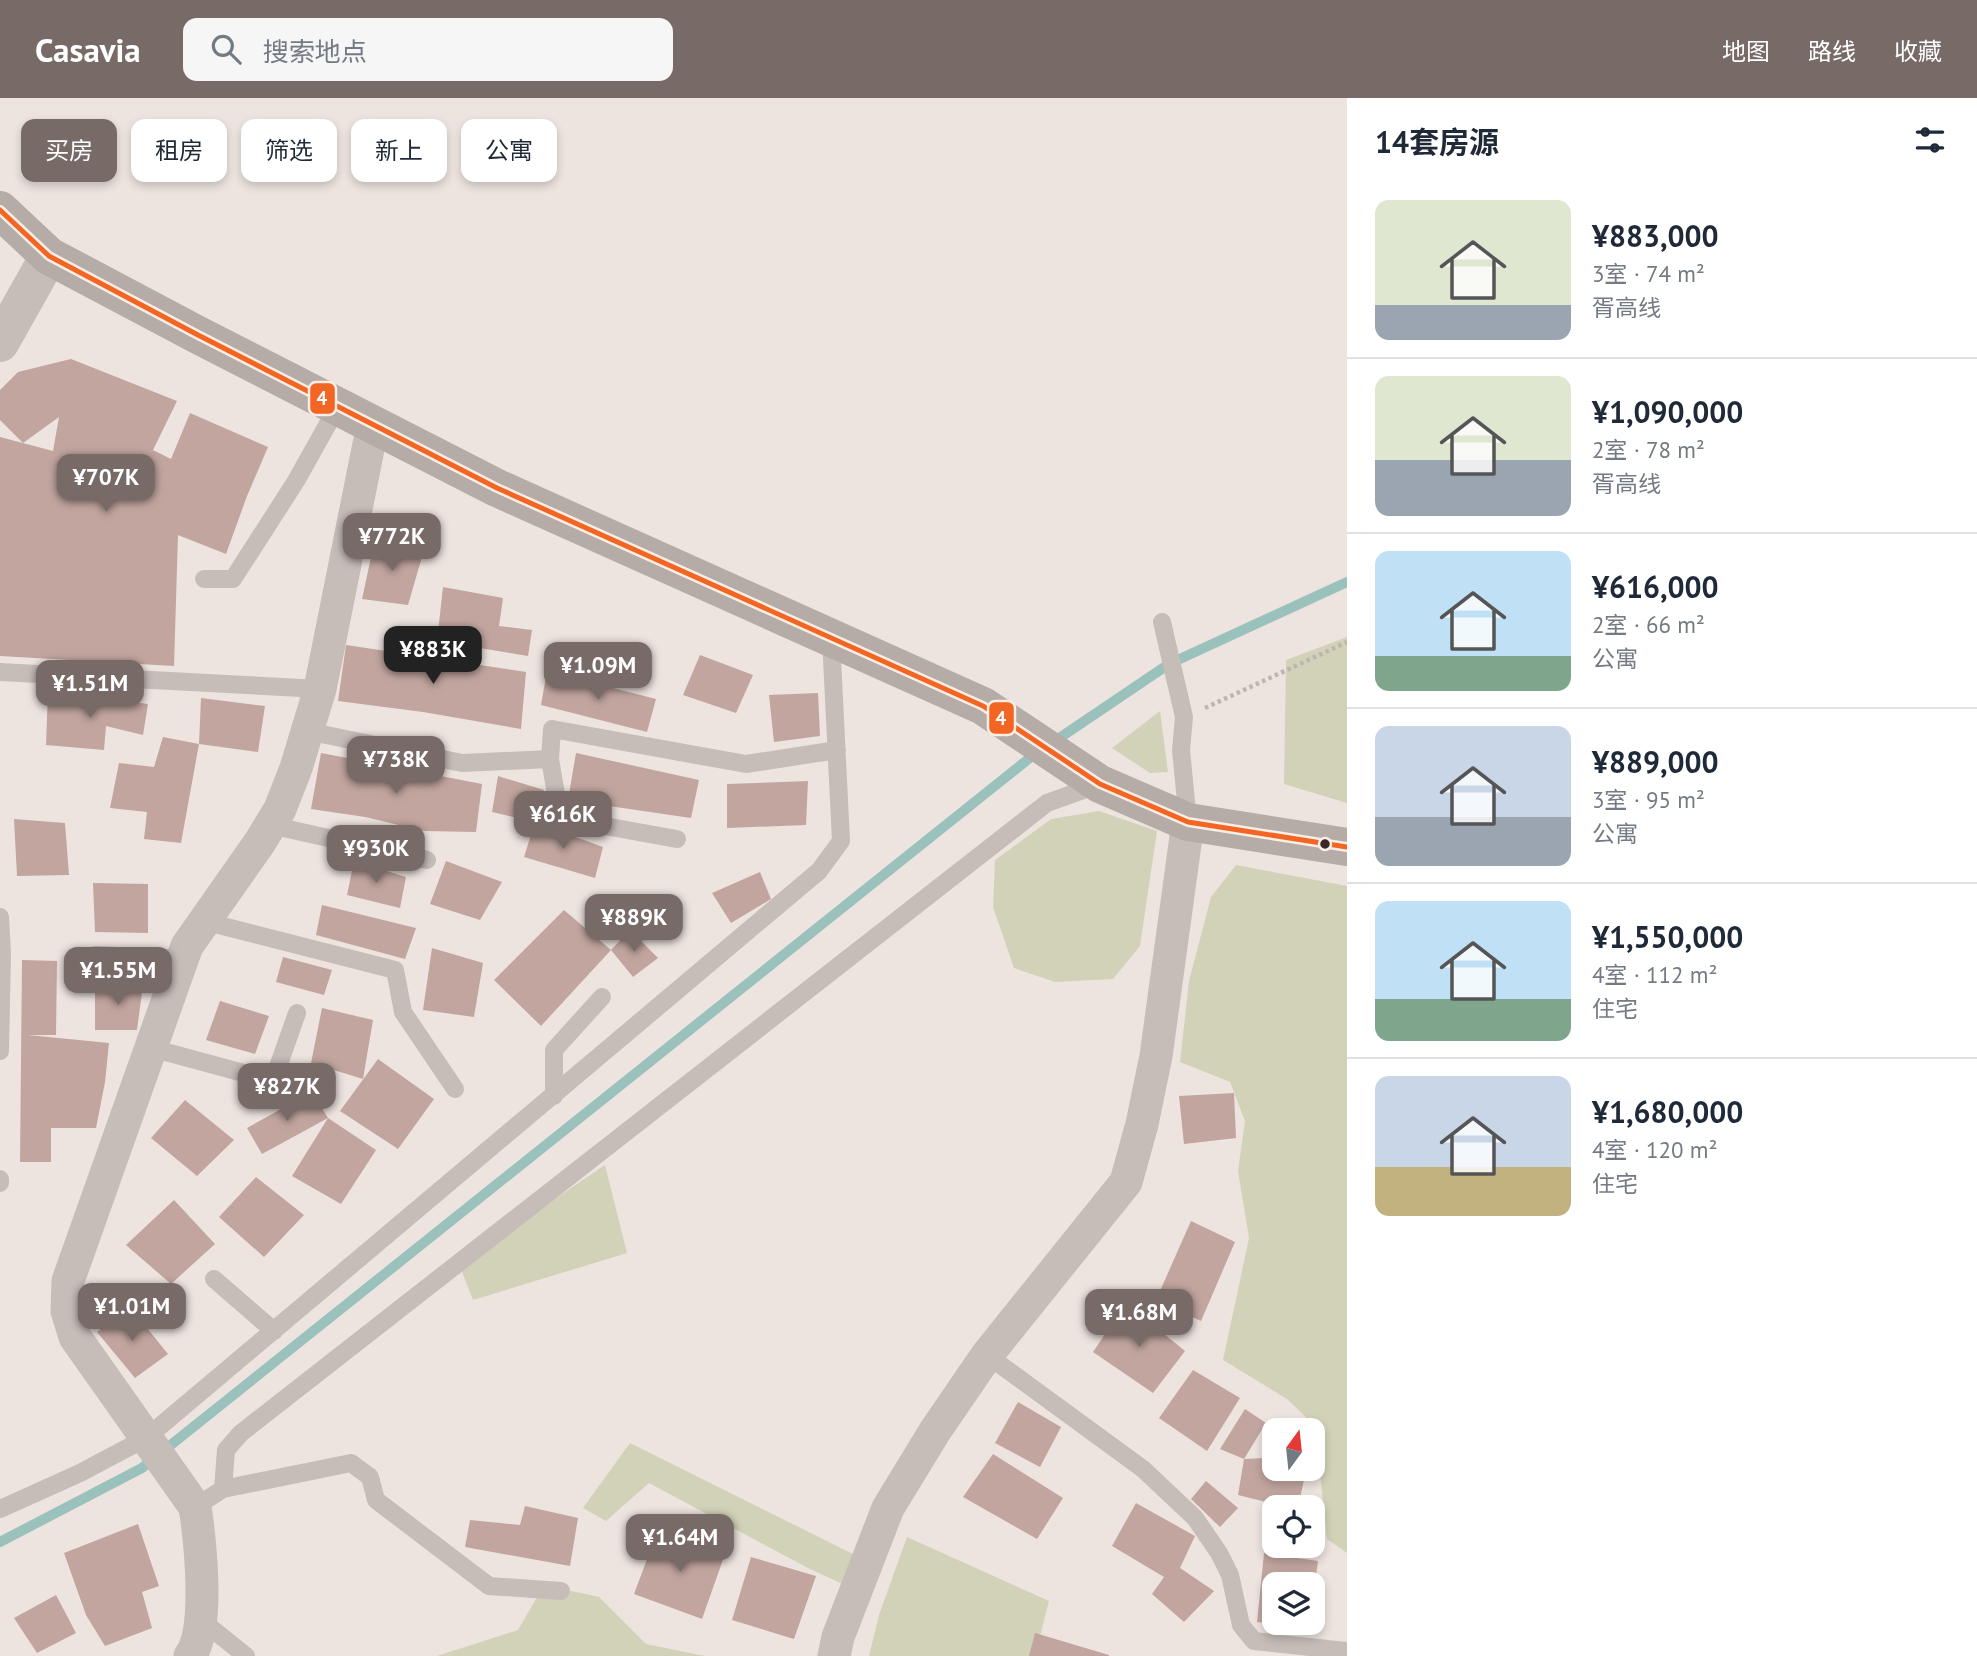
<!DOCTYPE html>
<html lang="zh">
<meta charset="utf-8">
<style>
:root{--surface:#fff;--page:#f6f6f7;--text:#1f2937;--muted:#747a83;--line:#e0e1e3;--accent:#776a67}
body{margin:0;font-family:"PT Sans","Noto Sans SC",sans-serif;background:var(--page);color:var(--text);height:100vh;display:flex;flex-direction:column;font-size:26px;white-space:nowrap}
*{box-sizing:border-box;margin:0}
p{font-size:23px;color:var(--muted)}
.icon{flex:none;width:38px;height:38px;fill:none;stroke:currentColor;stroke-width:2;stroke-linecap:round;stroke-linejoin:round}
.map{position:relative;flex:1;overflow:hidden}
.side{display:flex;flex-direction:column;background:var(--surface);width:630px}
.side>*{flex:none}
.guide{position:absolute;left:21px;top:21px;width:665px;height:63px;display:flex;gap:14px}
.needle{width:46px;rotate:15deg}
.controls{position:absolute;left:1262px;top:1320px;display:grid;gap:14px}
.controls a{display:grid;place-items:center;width:63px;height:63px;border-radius:14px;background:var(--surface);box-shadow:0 4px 10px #0003;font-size:35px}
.price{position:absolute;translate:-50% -60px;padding:0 16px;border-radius:14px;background:var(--accent);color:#fff;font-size:23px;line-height:46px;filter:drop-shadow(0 2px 4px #0008)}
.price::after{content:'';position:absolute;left:50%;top:42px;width:21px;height:16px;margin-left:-10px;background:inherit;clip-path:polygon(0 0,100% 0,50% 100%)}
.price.active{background:#222;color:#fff}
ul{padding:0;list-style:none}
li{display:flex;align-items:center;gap:21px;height:175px;padding:0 28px}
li+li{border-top:2px solid var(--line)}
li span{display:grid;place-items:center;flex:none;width:196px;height:140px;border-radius:14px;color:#555}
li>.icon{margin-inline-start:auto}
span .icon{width:84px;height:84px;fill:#fffc;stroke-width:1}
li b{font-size:30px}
h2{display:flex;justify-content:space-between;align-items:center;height:84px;padding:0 28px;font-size:30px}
.tag{padding:0 24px;border-radius:14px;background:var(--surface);box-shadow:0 4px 10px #0003;font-size:24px;line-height:63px}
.tag.active{background:var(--accent);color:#fff}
header{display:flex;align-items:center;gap:42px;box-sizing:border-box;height:98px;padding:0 35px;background:var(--accent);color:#fff}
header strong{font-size:33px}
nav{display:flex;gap:38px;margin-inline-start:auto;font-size:24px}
.search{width:490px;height:63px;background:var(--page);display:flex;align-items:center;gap:18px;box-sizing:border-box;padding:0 24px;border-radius:14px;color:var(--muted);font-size:26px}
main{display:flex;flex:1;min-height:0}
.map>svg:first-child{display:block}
.green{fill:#d2d2b8}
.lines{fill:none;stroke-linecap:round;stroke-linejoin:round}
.stream{stroke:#9ac1bb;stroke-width:10}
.building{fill:#c2a59f}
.path{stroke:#bfb5b0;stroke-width:4.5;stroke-dasharray:3.5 3.5;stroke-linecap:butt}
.service{stroke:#c6bdb8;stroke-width:18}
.minor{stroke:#c6bdb8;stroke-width:33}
.tertiary{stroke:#c6bdb8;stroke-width:38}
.primary{stroke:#b5aba7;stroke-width:38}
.bus-1-casing{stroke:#faeee6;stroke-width:10}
.bus-1{stroke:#f26522;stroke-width:5}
.bus-dot{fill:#372926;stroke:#faeee6;stroke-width:2.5}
.line-badge{stroke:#faeee6;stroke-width:2.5}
.badge-label{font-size:19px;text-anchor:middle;font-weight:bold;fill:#fff}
</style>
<header>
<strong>Casavia</strong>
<div class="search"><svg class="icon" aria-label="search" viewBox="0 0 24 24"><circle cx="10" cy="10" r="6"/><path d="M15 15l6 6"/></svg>搜索地点</div>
<nav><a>地图</a><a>路线</a><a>收藏</a></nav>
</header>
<main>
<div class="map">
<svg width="1347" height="1558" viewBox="0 0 1347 1558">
<rect width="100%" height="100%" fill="#ede4df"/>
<path class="green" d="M1347 539V705L1284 686 1286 562Z
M1160 613 1168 674 1150 675 1112 650Z
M1099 713 1157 733 1140 848 1113 881 1055 884 1014 870 993 809 995 762 1051 721Z
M1236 767 1347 788V1455L1327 1441 1315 1328 1287 1301 1223 1262 1249 1140 1238 1073 1245 1023 1230 984 1180 964 1189 883 1211 799Z
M605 1067 627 1155 473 1202 459 1166Z
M630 1345 859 1459 849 1489 808 1470 649 1385 606 1423 583 1410Z
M907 1439 1049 1503 1035 1558H869L879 1517Z
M544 1487 599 1499 646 1546 705 1558H437L518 1532Z"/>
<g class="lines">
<path class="stream" d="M1052 645 1169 566 1347 484
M0 1444 142 1370 1036 655"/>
</g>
<path class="building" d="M71 261 177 303 153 352 171 361 190 315 268 349 247 398 226 456 178 437 174 568 0 558V339L53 353 59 319 23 345 0 322V292L18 274Z
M375 441 424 452 408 507 362 501Z
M443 489 503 500 499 528 532 532 528 558 437 543Z
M346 547 526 574 521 631 423 614 338 603Z
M700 557 753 577 736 615 683 597Z
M547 573 656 601 647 634 541 607Z
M48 593 148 606 143 637 106 628 104 652 46 647Z
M818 595 820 638 774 644 769 597Z
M201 600 265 608 258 654 199 646 181 745 144 741 147 714 110 710 119 665 154 669 163 639 199 646Z
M321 655 482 686 476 734 424 733 365 719 311 711Z
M576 655 699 682 691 720 568 702Z
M498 678 544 692 535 724 492 714Z
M808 683 806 727 727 730V686Z
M14 721 65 725 69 777 17 778Z
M535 724 603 749 595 780 524 759Z
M354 763 406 779 400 810 347 797Z
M446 763 502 784 480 822 430 806Z
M760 774 771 801 731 825 712 795Z
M93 785 148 786V835L95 834Z
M322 807 416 830 405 861 316 837Z
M564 812 611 852 541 928 494 882Z
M630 832 658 860 633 879 611 852Z
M432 850 483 865 474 919 423 912Z
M283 859 332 872 324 897 276 884Z
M22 862 57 863 56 937H28L109 945 105 984 96 1030H51V1064H20Z
M95 887H143L137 932H95Z
M220 903 269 918 255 956 206 942Z
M322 910 373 922 363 981 311 965Z
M378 961 434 1001 398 1051 340 1013Z
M312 994 328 1020 262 1056 247 1030Z
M1234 995 1236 1040 1184 1046 1179 998Z
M185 1002 234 1042 197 1078 151 1040Z
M328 1020 376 1052 341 1106 292 1078Z
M256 1079 304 1117 264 1159 219 1119Z
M174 1102 215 1146 171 1186 126 1147Z
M1191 1123 1235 1144 1201 1223 1156 1202Z
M1126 1205 1185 1253 1153 1295 1093 1254Z
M130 1209 168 1256 135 1280 97 1234Z
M1193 1272 1240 1300 1207 1353 1159 1320Z
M1018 1304 1061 1329 1040 1369 995 1345Z
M1245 1311 1266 1325 1244 1361 1220 1351Z
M993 1356 1063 1400 1037 1441 963 1399Z
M1265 1360 1274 1363V1370H1297L1306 1373 1298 1409H1286L1238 1397 1244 1361Z
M1206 1383 1238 1410 1220 1429 1191 1401Z
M1136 1405 1195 1438 1180 1470 1214 1493 1184 1524 1152 1496 1164 1479 1112 1448Z
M525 1408 578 1420 570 1468 465 1449 470 1422 520 1427Z
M138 1426 159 1488 142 1494 152 1530 105 1548 86 1517 64 1455Z
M658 1432 726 1453 702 1521 634 1496Z
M1264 1455 1318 1463 1314 1492 1312 1486H1274V1526L1257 1524Z
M751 1459 816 1478 794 1541 732 1522Z
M56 1497 76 1535 37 1555 14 1520Z
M1279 1524H1310V1529L1279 1526Z
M1035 1535 1109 1557V1558H1029Z"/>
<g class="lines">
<path class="path" d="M1205 610 1347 544"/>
<path class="service" d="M204 481H233L296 383 338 308
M1162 524 1184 619 1181 652 1188 724
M0 574 320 591
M307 633 462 665 550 661 552 631 746 666 837 652
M550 661 560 720 677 741
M270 727 427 762
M0 819 2 855 0 953
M203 823 395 872 403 914 455 991
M96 857 182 861
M151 950 273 983 297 915
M554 998V952L602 899
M0 1081V1085
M214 1181 274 1233
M987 1257 1143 1371 1195 1420 1219 1455 1230 1477 1241 1527 1254 1543 1347 1553
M223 1391 226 1352 241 1335 1047 705 1097 687
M195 1409 223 1391 351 1365 370 1379 376 1402 489 1488 561 1493
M0 1411 80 1375 146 1340 819 773 841 743 831 540
M201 1522 246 1558"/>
<path class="minor" d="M190 1558C210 1531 200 1442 195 1409L75 1239 67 1213 68 1183 187 848 260 744 280 711 296 670 320 591 373 326
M834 1558 838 1539 888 1410 935 1333 987 1257 1126 1084 1142 1026 1156 958 1188 724"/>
<path class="tertiary" d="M0 245 49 158"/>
<path class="primary" d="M0 112 49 158 198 237 497 390 983 608 1100 686 1188 724 1347 749"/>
<defs>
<path id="bus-1" d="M0 112 49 158 198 237 497 390 983 608 1100 686 1188 724 1347 749"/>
</defs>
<use href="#bus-1" class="bus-1-casing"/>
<use href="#bus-1" class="bus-1"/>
</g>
<circle class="bus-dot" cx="1325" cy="746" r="6"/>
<g class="line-badge">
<rect x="309" y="284" width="27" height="33" rx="7" fill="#f26522"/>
<rect x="988" y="603" width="27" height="34" rx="7" fill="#f26522"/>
</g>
<g class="badge-label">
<text x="322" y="307">4</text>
<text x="1001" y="627">4</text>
</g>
</svg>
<div class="controls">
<a><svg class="needle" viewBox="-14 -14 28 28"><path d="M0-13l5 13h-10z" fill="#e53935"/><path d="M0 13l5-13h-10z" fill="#747a83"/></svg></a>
<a><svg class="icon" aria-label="locate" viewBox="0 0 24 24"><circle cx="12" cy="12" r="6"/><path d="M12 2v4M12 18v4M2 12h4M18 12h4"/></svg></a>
<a><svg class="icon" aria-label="layers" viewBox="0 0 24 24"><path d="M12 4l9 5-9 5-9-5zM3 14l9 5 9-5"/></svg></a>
</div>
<b class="price" style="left:106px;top:416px">¥707K</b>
<b class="price" style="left:392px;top:475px">¥772K</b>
<b class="price active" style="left:433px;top:588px">¥883K</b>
<b class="price" style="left:598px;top:604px">¥1.09M</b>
<b class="price" style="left:90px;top:622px">¥1.51M</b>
<b class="price" style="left:396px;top:698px">¥738K</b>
<b class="price" style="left:563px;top:753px">¥616K</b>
<b class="price" style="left:376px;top:787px">¥930K</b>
<b class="price" style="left:634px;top:856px">¥889K</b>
<b class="price" style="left:118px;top:909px">¥1.55M</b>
<b class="price" style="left:287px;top:1025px">¥827K</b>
<b class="price" style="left:132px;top:1245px">¥1.01M</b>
<b class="price" style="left:1139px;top:1251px">¥1.68M</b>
<b class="price" style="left:680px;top:1476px">¥1.64M</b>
<div class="guide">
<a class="tag active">买房</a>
<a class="tag">租房</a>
<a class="tag">筛选</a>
<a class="tag">新上</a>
<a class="tag">公寓</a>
</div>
</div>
<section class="side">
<h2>14套房源<svg class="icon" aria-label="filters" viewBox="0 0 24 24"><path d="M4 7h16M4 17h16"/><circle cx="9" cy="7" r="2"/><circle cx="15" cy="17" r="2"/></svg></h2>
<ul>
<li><span style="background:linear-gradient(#dfe7d0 75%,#9aa5b1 0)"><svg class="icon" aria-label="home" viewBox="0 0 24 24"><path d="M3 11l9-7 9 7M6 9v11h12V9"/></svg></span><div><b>¥883,000</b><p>3室 · 74 m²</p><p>胥高线</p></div></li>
<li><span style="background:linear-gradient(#dfe7d0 60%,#9aa5b1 0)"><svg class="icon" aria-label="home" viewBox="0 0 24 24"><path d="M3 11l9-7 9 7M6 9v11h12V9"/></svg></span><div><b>¥1,090,000</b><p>2室 · 78 m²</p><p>胥高线</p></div></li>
<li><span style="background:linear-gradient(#bfe0f5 75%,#7fa58c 0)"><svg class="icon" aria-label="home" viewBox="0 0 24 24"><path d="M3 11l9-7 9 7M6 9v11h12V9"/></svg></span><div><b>¥616,000</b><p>2室 · 66 m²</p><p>公寓</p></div></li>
<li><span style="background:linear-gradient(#c9d6e8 65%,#9aa5b1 0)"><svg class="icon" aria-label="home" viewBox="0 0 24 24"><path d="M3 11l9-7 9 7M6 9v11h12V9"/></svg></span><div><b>¥889,000</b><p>3室 · 95 m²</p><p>公寓</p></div></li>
<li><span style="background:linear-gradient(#bfe0f5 70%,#7fa58c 0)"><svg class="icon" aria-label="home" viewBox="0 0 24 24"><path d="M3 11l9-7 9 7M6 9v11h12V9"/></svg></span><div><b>¥1,550,000</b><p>4室 · 112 m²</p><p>住宅</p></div></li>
<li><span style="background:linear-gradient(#c9d6e8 65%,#c2b280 0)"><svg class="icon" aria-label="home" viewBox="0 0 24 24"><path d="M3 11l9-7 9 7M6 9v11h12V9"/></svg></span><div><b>¥1,680,000</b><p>4室 · 120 m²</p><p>住宅</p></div></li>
</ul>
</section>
</main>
